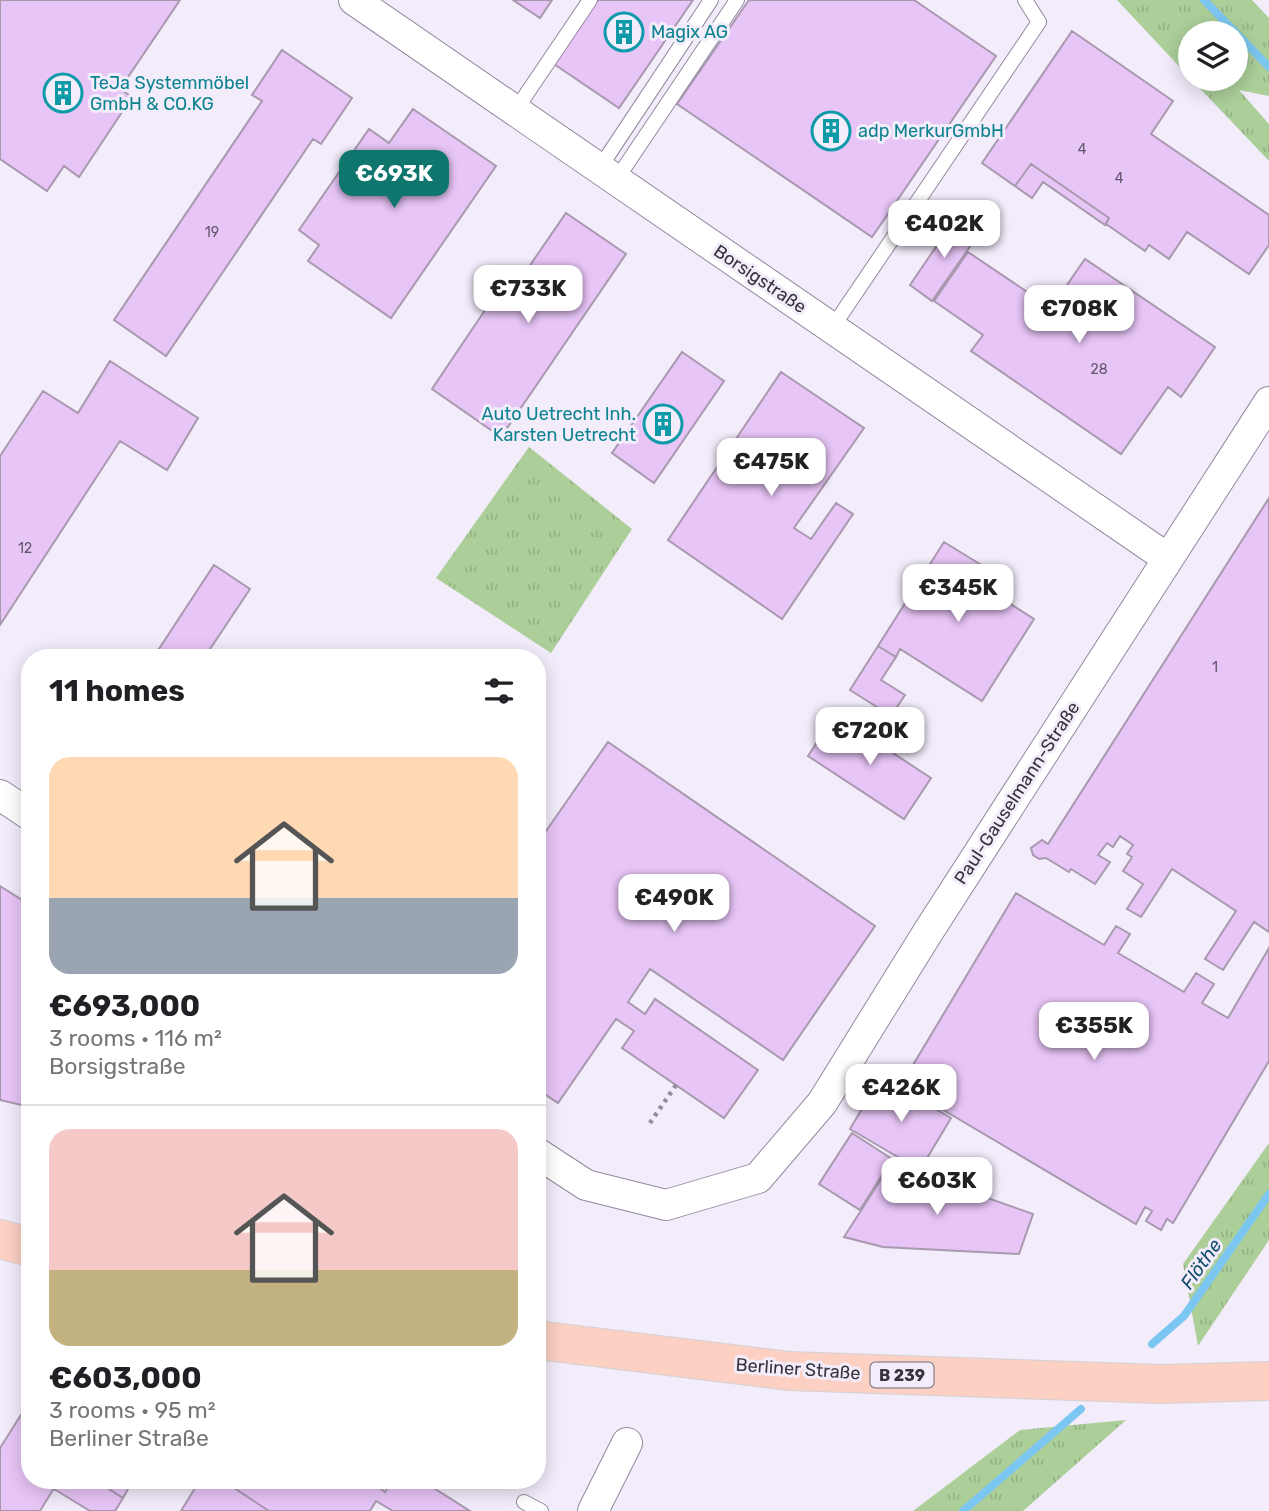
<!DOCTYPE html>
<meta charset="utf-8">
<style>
:root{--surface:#fff;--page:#f2f2f2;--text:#202124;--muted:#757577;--line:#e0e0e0;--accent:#0f766e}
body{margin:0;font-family:Rubik,sans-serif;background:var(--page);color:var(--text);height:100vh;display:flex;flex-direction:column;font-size:26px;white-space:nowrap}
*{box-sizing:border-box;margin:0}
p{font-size:23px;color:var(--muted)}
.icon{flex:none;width:38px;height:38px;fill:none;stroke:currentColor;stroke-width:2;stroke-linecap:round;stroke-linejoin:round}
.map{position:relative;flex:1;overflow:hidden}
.side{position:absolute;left:21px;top:649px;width:525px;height:840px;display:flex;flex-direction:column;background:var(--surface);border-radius:28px;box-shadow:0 4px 18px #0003}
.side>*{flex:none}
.fabs{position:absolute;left:1178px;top:21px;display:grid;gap:14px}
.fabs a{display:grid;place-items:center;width:70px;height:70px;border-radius:50%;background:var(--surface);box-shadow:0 4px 18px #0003;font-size:35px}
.price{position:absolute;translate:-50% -60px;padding:0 16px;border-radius:14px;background:#fff;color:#222;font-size:23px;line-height:46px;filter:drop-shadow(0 2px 4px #0008)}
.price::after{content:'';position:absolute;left:50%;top:42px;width:21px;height:16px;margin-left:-10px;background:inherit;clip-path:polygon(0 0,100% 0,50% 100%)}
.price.current{background:var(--accent);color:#fff}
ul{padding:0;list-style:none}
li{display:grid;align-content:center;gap:14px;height:371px;padding:0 28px}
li+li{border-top:2px solid var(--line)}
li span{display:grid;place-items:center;height:217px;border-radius:21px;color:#555}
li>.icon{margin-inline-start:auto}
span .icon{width:126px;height:126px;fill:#fffc;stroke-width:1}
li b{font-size:30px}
h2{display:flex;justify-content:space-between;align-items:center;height:84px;padding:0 28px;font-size:30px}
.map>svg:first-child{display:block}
.grass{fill:url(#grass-tufts)}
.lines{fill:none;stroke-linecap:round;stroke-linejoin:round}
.stream{stroke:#7cc7f2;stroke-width:8}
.building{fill:#e8c5f7;stroke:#a899af;stroke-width:2}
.lane-casing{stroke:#9389a0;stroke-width:16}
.street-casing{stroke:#9389a0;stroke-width:32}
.primary-casing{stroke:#d3d2d4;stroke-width:40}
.path{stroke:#928d99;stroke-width:4.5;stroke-dasharray:3.5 5;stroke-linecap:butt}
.lane{stroke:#fff;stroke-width:14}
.street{stroke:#fff;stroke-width:30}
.primary{stroke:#fcd0c3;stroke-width:38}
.labels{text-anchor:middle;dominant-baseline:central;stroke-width:6;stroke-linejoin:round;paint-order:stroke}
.number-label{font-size:14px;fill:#63586c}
.shield{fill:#f3ecfb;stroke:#6f6a76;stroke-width:2}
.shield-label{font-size:16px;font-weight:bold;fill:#37333d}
.culture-label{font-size:18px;fill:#0d838f;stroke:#f3ecfb;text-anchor:start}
.street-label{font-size:18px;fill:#37333d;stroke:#f3ecfb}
.water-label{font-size:19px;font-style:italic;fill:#124d6b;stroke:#f3ecfb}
</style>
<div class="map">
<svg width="1269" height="1511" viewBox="0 0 1269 1511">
<defs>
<pattern id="grass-tufts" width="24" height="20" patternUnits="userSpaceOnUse" patternTransform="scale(1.75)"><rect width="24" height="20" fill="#accf9a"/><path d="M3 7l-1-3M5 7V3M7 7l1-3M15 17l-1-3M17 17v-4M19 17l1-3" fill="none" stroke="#95b286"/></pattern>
</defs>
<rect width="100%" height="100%" fill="#f3ecfb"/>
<path class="grass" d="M1117 0H1252L1269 18V96L1239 90 1269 124V161L1191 79H1236V33H1190V78Z
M529 447 632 529 551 653 436 578Z
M1269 1143V1240L1198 1346 1183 1264Z
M1126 1420 1023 1511H913L1020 1430Z"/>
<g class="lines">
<path class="stream" d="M1204 0 1269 67
M1152 1344 1184 1316 1269 1194
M963 1511 1081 1409"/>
</g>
<path class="building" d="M0 0H180L120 89 132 97 79 177 64 166 47 191 0 159Z
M513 0H552L540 18Z
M598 0H693L619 108 554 64Z
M749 0H914L996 56 872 237 677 104Z
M1072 31 1173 101 1151 134 1269 215V245L1249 274 1187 232 1169 259 1149 245 1145 251 1106 224 1109 218 1031 164 1015 186 982 163Z
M282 50 352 98 321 144 313 139 166 356 114 320 262 101 252 95Z
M413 109 496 166 391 318 308 261 319 245 299 230 369 129 389 143Z
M1031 164 1109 218 1105 225 1043 182 1032 198 1015 186Z
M566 213 626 254 501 437 432 389 514 267 524 274Z
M955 219 978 235 932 301 910 285Z
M968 252 1051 308 1085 259 1215 347 1181 397 1168 387 1121 454 971 351 983 335 934 301Z
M682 352 724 381 654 483 612 453Z
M110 361 198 418 167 470 120 441 0 625V456L43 391 78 413Z
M781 372 864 428 794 528 811 539 836 503 853 514 782 619 668 540Z
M1269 498V932L1254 922 1223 970 1205 959 1236 911 1172 869 1141 917 1127 909 1143 884 1123 871 1132 857 1127 854 1133 845 1120 836 1113 847 1107 843 1098 855 1110 862 1095 884 1071 869 1069 872 1046 858 1039 859 1033 855 1031 848 1042 840 1048 844Z
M944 542 996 574 987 589 1034 619 982 701 900 649 896 657 878 646Z
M214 565 250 589 204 658H153Z
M878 646 896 657 881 680 905 695 891 716 850 690Z
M835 715 931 778 904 819 808 756Z
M608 742 875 926 783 1060 650 969 628 1002 645 1014 655 999 758 1070 724 1118 622 1048 634 1031 616 1019 558 1103 537 1089V844Z
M0 886 30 905V1107L0 1100Z
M1016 893 1104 945 1116 926 1130 934 1118 953 1184 992 1196 973 1214 984 1202 1003 1228 1018 1269 948V1061L1173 1223 1167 1219 1161 1230 1146 1221 1152 1211 1145 1207 1136 1224 901 1085Z
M881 1077 951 1118 920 1170 850 1129Z
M852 1133 892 1159 860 1210 819 1184Z
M894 1159 920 1174 1033 1214 1019 1254 883 1247 844 1237Z
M21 1415 30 1421V1480H59L40 1511H0V1448Z
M59 1480H95L123 1498 115 1511H90L54 1489Z
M95 1480H133L123 1498Z
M200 1480H222L269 1511H181Z
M222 1480H368L385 1492 392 1480H421L470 1511H393L376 1501 370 1511H269Z"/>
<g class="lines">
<defs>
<path id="lane" d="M515 111 590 0
M599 169 711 0
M616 180 737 0
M832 328 1039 22 1025 0
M524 1502 541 1511"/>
<path id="street" d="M354 0 1167 558
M0 795 30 815
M537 1153 586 1185 666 1205 758 1178 822 1103 928 932 1269 402
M593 1511 627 1443"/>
<path id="primary" d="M0 1239 30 1247
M537 1340 789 1371 1161 1384 1269 1381"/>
</defs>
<use href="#lane" class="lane-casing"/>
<use href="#street" class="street-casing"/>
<use href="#primary" class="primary-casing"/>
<path class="path" d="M650 1123 676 1085"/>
<use href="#lane" class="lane"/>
<use href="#street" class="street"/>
<use href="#primary" class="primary"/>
</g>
<defs>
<symbol id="building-ring" viewBox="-11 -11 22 22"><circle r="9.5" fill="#f3ecfb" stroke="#0f9aa8" stroke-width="1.5"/><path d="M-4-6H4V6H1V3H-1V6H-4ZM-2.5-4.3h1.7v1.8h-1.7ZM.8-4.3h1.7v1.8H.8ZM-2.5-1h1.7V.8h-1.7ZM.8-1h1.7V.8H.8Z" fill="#0f9aa8"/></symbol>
</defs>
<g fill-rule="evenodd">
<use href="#building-ring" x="602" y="10" width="44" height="44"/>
<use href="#building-ring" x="41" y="71" width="44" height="44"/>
<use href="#building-ring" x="809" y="109" width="44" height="44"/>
<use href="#building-ring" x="641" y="402" width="44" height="44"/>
</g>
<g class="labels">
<g class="number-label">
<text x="1082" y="149">4</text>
<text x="1119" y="178">4</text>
<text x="212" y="232">19</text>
<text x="1099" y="369">28</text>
<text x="25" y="548">12</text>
<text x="1215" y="667">1</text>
</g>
<rect class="shield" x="870.5" y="1362.5" width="63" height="25" rx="5"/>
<g class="shield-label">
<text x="902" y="1375">B 239</text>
</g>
<g class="culture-label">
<text x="651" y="32">Magix AG</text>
<text x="90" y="83">TeJa Systemmöbel<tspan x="90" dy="21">GmbH &amp; CO.KG</tspan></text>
<text x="858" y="131">adp MerkurGmbH</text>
<text x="636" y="414" text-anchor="end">Auto Uetrecht Inh.<tspan x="636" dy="21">Karsten Uetrecht</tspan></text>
</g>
<g class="street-label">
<text transform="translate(760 279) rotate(34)">Borsigstraße</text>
<text transform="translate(1017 793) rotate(-57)">Paul-Gauselmann-Straße</text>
<text transform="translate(798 1369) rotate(4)">Berliner Straße</text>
</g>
<g class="water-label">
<text transform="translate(1201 1264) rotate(-55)">Flöthe</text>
</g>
</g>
</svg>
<div class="fabs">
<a><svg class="icon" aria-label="layers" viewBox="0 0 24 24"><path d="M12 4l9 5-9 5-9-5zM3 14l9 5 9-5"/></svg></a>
</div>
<b class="price current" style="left:394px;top:210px">€693K</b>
<b class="price" style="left:944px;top:260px">€402K</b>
<b class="price" style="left:528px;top:325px">€733K</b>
<b class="price" style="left:1079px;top:345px">€708K</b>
<b class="price" style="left:771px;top:498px">€475K</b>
<b class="price" style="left:958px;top:624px">€345K</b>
<b class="price" style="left:870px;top:767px">€720K</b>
<b class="price" style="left:674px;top:934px">€490K</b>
<b class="price" style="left:1094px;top:1062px">€355K</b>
<b class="price" style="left:901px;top:1124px">€426K</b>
<b class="price" style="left:937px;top:1217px">€603K</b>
<section class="side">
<h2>11 homes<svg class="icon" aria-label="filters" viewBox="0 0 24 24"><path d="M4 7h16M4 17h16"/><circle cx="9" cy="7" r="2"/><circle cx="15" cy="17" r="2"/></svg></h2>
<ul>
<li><span style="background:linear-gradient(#ffd9b3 65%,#9aa5b1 0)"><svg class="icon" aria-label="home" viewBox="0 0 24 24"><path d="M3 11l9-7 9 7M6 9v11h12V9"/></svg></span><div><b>€693,000</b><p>3 rooms · 116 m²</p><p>Borsigstraße</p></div></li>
<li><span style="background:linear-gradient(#f6c9c9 65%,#c2b280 0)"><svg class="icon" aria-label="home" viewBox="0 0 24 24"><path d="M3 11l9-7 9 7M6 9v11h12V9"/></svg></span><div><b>€603,000</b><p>3 rooms · 95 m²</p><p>Berliner Straße</p></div></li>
</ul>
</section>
</div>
